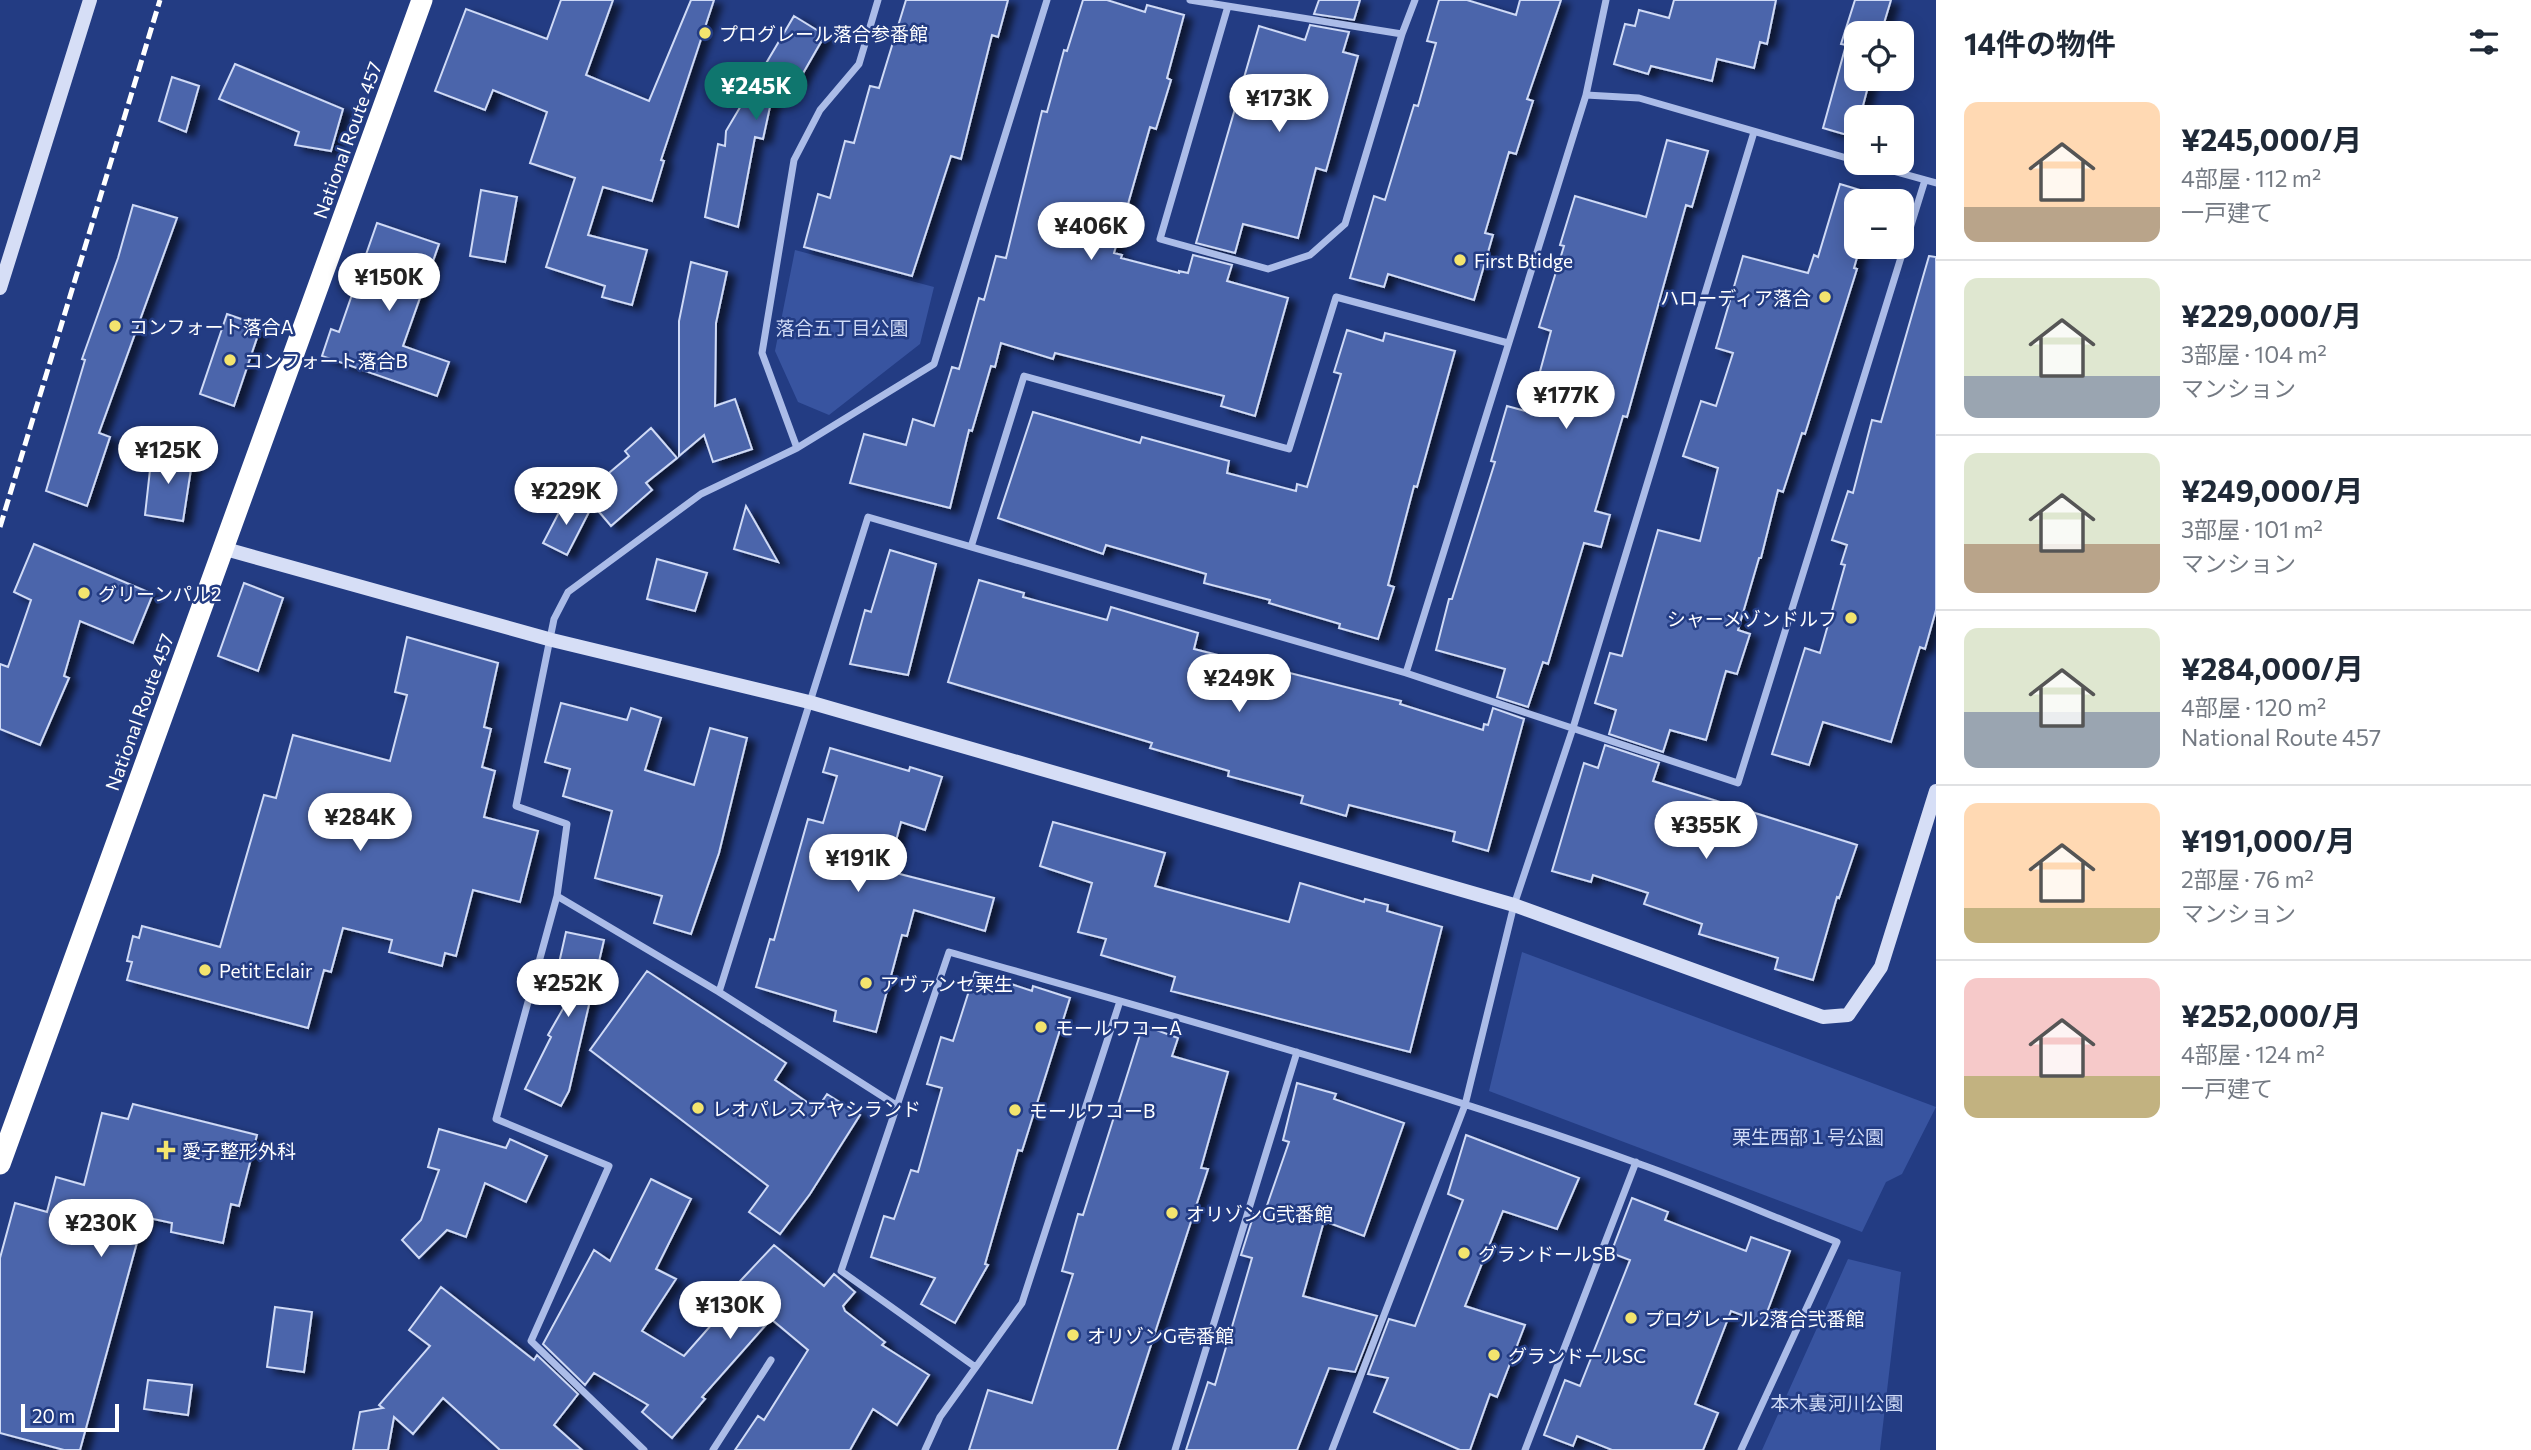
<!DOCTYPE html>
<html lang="ja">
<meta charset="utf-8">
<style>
:root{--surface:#fff;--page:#f6f6f7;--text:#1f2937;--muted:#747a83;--line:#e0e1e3;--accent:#0f766e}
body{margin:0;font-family:Commissioner,"Noto Sans JP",sans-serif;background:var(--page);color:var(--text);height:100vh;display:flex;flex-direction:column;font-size:26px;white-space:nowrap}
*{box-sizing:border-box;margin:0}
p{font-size:23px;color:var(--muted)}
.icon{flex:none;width:38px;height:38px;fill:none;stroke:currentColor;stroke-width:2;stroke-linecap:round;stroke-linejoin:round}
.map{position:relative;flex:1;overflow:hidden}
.side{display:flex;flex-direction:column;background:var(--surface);width:595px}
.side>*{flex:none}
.buttons{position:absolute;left:1844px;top:21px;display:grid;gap:14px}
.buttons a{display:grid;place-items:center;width:70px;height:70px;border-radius:14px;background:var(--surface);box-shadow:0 4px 18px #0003;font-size:35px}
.scale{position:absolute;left:21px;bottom:18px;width:98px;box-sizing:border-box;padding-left:7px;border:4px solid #fff;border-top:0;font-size:19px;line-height:24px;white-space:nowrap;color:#fff;-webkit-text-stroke:5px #233c83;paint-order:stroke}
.price{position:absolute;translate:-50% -60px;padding:0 16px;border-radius:24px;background:#fff;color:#222;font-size:23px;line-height:46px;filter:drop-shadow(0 2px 4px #0008)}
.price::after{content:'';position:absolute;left:50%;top:42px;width:21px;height:16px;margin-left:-10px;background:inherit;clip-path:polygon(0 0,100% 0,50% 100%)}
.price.on{background:var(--accent);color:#fff}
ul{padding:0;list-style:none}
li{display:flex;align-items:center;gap:21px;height:175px;padding:0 28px}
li+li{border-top:2px solid var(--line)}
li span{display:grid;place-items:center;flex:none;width:196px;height:140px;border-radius:14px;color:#555}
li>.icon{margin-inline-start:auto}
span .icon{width:84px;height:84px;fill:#fffc;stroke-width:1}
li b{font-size:30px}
h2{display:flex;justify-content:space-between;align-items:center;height:84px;padding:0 28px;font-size:30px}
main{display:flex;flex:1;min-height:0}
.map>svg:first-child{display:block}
.green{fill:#3854a0}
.building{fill:#4b65ab;stroke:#cfdaf6;stroke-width:2;filter:url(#shadow)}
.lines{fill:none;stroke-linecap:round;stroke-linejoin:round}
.street{stroke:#abbce8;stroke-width:7}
.secondary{stroke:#d6def6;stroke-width:14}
.highway{stroke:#fff;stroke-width:21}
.rail{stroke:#fff;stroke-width:5;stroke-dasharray:12 5;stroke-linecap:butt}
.poi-dot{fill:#f3e46e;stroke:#233c83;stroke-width:2.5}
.labels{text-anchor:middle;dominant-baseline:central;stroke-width:5;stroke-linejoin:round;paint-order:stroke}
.poi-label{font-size:19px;fill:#fff;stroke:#233c83;text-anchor:start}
.street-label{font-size:19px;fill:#fff;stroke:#233c83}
.park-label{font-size:19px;fill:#cfdaf6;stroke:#233c83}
</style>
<main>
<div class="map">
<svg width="1936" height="1450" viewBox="0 0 1936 1450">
<defs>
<filter id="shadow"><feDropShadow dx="8" dy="4.5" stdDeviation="3.5" flood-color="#0009"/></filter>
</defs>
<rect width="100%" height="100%" fill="#233c83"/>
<path class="green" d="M795 250 934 287 920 344 829 415 798 402 775 351Z
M1522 952 1936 1107 1902 1174 1886 1182 1862 1232 1489 1091Z
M1848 1259 1901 1272 1880 1450H1762Z"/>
<path class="building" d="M561 0H613L586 75 649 101 691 0H714L661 160 664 161 652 201 603 187 588 235 647 250 632 305 602 297 605 286 546 267 575 178 530 163 547 112 493 90 485 110 435 91 466 9 547 39Z
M906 0H1008L998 37 992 35 961 159 951 156 912 276 804 247 818 194 830 198 845 141 854 143 870 86 879 88Z
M1083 0H1107L1145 12 1147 5 1184 15 1167 78 1171 80 1156 129 1150 127 1114 253 1122 255 1121 258 1179 273V271L1188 273 1193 255 1232 265 1227 281 1288 298 1255 416 1221 406 1224 396 1055 353 1053 359 1001 343 995 367 991 366 972 431 969 430 950 508 850 483 864 434 906 445 913 419 934 426 952 367 959 369 979 298 984 300 996 256 1006 258 1042 111 1047 112 1064 50 1067 51Z
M1319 0H1360L1354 20 1314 14Z
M1439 0H1467L1516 15 1520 0H1561L1527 99 1533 101 1516 154 1509 152 1485 233 1493 235 1474 300 1388 274 1384 287 1350 278 1374 196 1385 200 1414 105 1418 106 1436 43 1427 41Z
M1674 0H1776L1767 44 1760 42 1754 68 1717 59 1712 81 1651 66 1648 74 1614 64 1625 24 1635 26 1639 10 1669 18Z
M1855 0H1891L1881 33H1857V79H1870L1860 117H1857L1854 137 1823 128 1846 45 1841 44Z
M794 16 825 35 798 82 778 70 763 139 755 137 738 227 705 217 718 144 725 146 726 131Z
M1310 25 1349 32 1343 52 1358 56 1326 171 1316 168 1298 238 1243 224 1235 253 1196 243 1259 26 1305 40Z
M235 64 343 109 331 151 295 145 299 132 219 99Z
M172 77 199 86 186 132 159 121Z
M1667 140 1708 151 1692 207 1686 205 1627 417 1623 416 1595 511 1610 515 1601 547 1584 543 1548 664 1543 662 1528 707 1497 697 1505 669 1436 650 1449 599H1452L1495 462 1491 461 1507 406 1529 412 1551 331 1539 327 1564 246 1560 245 1575 196 1646 217Z
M1840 184 1876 195 1874 201H1857V247H1860L1854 268 1857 269 1805 434 1802 433 1783 492 1778 490 1761 558H1759L1738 630 1750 634 1737 674 1726 671 1706 740 1670 730 1663 752 1609 734 1616 710 1595 703 1610 653 1622 656 1658 530 1700 541 1718 468 1683 456 1701 401 1716 406 1733 353 1716 348 1743 256 1808 273 1814 255 1818 257Z
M481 190 517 197 505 262 470 256Z
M133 205 177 218 99 433 110 437 87 506 46 491 85 360 82 359 118 258Z
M377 223 439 244 403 346 449 362 437 396 322 356 331 329 339 332Z
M1929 256 1936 257V610L1925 649 1920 647 1891 742 1823 722 1809 765 1772 754 1805 648 1820 653 1845 565 1841 564 1847 545 1832 540 1848 491 1853 493 1872 420 1881 422Z
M691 262 727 272 716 323 715 406 735 399 752 449 713 462 704 435 679 456V321Z
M227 314 261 326 234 406 200 394Z
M1347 330 1383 341 1385 333 1455 351 1417 487 1414 486 1388 585 1394 587 1378 639 1339 628 1340 624 1269 603 1270 600 1204 583 1206 574 1106 545 1103 554 998 518 1033 412 1140 443 1142 437 1229 461 1227 473 1296 491 1297 484 1307 487 1341 374 1334 372Z
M651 428 677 458 646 483 652 490 611 526 584 494 629 456 625 451Z
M152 452 164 455V452L193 456 183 521 145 515Z
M566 499 589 512 567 555 543 543Z
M746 506 778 562 734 549Z
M34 544 153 594 133 643 80 621 64 676 69 678 40 745 0 729V664L8 667 31 600 14 592Z
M890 550 936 564 908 675 850 664 865 610 871 612Z
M657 559 707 573 695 611 647 599Z
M979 580 1024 593 1023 597 1107 620 1111 607 1198 633 1194 649 1401 701 1400 704 1483 730 1484 724 1488 725 1493 708 1524 719 1488 851 1453 841 1455 832 1349 805 1346 816 1301 803 1303 796 1228 776 1229 771 1150 748 1152 743 948 682Z
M244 583 283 598 258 671 218 656Z
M407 637 498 663 484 727 491 729 482 767 495 771 484 817 538 831 520 902 473 890 456 956 445 953 442 966 389 952 392 940 343 928 331 972 324 970 308 1028 127 980 132 962 127 961 133 936 139 938 142 926 220 947 264 795 276 798 293 735 390 761 407 695 395 692Z
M561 703 627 720 631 708 661 718 645 770 694 785 710 728 747 738 719 853 691 934 654 923 662 896 595 878 612 811 563 796 570 769 545 762Z
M1605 745 1659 763 1653 781 1857 845 1839 898 1837 897 1813 980 1775 969 1778 958 1699 934 1702 924 1644 904 1648 893 1593 875 1591 882 1552 871 1584 763 1598 768Z
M830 748 909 771 910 767 942 777 925 830 901 822 888 871 994 898 985 931 914 910 907 936 902 935 876 1032 834 1021 836 1011 756 987 770 939 774 940 808 819 823 823 837 776 823 772Z
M1053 822 1165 853 1155 886 1289 922 1300 883 1364 902 1365 899 1388 905 1387 911 1442 927 1410 1052 1171 991 1175 977 1101 955 1106 939 1078 932 1092 883 1040 866Z
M566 932 604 940 569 1091 561 1106 525 1089 551 1037 548 1035 576 986 555 981Z
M647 971 786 1063 775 1080 817 1109 827 1094 860 1115 810 1194 780 1234 749 1212 768 1186 590 1050Z
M975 972 1032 991 1033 986 1070 998 1022 1151 1018 1150 985 1264 988 1265 955 1323 921 1304 935 1278 871 1257 884 1216 894 1219 911 1170 918 1172 942 1088 927 1084 941 1037 953 1041Z
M1143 1025 1178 1038 1172 1056 1228 1072 1201 1168 1208 1169 1117 1450H969L988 1390 1032 1403 1073 1274 1062 1271 1078 1214 1083 1215Z
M1297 1083 1336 1094 1334 1099 1404 1123 1364 1236 1324 1221 1303 1296 1377 1316 1355 1372 1329 1368 1297 1450H1186L1208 1382 1215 1385 1252 1258 1241 1255 1254 1214 1263 1217 1289 1142 1283 1140Z
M133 1104 257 1135 239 1206 231 1204 223 1243 171 1232 172 1223 144 1217 80 1450H64L0 1433V1258L15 1203 47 1212 56 1177 84 1185 102 1113 128 1119Z
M439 1129 506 1148 510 1139 547 1156 526 1202 485 1183 466 1237 447 1230 419 1258 402 1240 421 1220 439 1170 428 1167Z
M1466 1135 1579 1178 1557 1229 1503 1211 1465 1306 1525 1325 1497 1397 1490 1394 1470 1450H1460L1374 1412 1388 1378 1368 1374 1389 1319 1415 1326 1463 1200 1448 1194Z
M651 1179 691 1199 656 1269 676 1279 642 1331 684 1356 720 1315 712 1311 774 1245 824 1286 834 1274 855 1292 843 1306 845 1311 885 1342 882 1345 929 1375 897 1425 873 1409 850 1450H735L758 1416 764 1420 808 1350 771 1319 702 1397 705 1399 672 1438 642 1412 648 1405 594 1373 585 1385 543 1344 594 1250 610 1261Z
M1632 1198 1668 1212 1665 1220 1746 1251 1751 1237 1790 1251 1763 1323 1731 1311 1695 1404 1718 1413 1703 1450H1612L1577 1436 1573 1446 1544 1435 1565 1380 1580 1386 1630 1260 1611 1253Z
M441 1287 534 1360 537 1355 578 1394 554 1425 582 1450H500L443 1398 413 1434 394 1417 388 1450H353L360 1412 383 1408 379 1405 430 1346 409 1330Z
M275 1307 312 1312 304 1372 267 1367Z
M148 1380 192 1385 188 1415 144 1409Z"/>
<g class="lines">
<path class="street" d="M1190 0 1402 34 1415 0
M1228 6 1160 239 1268 269 1310 255 1345 224 1402 34
M1586 95 1606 0
M1864 163 1936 183
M797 448 762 353 794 160 820 110 859 64 878 0
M971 547 1024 376 1289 449 1336 297 1508 343
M1406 673 1586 95 1639 98 1857 161
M557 896 496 1119 609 1166 531 1341 644 1450
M719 992 868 517 1406 673 1738 783 1925 180
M896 1105 719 992 557 896 567 824 516 806 554 619 568 592 701 494 797 448 934 364 1047 0
M974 1366 841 1271 949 952C1179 1018 1410 1081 1634 1162 1703 1186 1769 1215 1837 1242L1741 1450
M713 1450 771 1360
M925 1450 940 1417 1022 1303 1120 1001
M1175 1450 1297 1052
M1332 1450 1465 1105 1514 905 1573 728 1754 132
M1525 1450 1636 1162"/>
<path class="secondary" d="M0 288 90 0
M222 548 552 640 809 702 1514 905 1823 1017 1848 1015 1881 967 1936 791"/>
<path class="highway" d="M0 1164 422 0"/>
<path class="rail" d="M0 527 160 0"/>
</g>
<g class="poi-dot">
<circle cx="705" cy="33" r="7"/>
<circle cx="1460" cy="260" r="7"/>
<circle cx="1825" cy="297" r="7"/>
<circle cx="115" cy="326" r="7"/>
<circle cx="230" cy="360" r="7"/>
<circle cx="84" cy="593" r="7"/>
<circle cx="1851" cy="618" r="7"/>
<circle cx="205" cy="970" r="7"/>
<circle cx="866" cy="983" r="7"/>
<circle cx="1041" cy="1027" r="7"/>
<circle cx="698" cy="1108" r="7"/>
<circle cx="1015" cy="1110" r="7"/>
<path d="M162.5 1139.5h7v7h7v7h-7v7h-7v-7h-7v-7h7z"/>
<circle cx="1172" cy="1213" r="7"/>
<circle cx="1464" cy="1253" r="7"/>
<circle cx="1631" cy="1318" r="7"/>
<circle cx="1073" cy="1335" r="7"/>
<circle cx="1494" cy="1355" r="7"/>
</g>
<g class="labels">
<g class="poi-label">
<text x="719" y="33">プログレール落合参番館</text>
<text x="1474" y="260">First Btidge</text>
<text x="1811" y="297" text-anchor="end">ハローディア落合</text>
<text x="129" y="326">コンフォート落合A</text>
<text x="244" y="360">コンフォート落合B</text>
<text x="98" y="593">グリーンパル2</text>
<text x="1837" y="618" text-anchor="end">シャーメゾンドルフ</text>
<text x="219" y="970">Petit Eclair</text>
<text x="880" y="983">アヴァンセ栗生</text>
<text x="1055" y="1027">モールワコーA</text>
<text x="712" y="1108">レオパレスアヤシランド</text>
<text x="1029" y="1110">モールワコーB</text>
<text x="182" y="1150">愛子整形外科</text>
<text x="1186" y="1213">オリゾンG弐番館</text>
<text x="1478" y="1253">グランドールSB</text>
<text x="1645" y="1318">プログレール2落合弐番館</text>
<text x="1087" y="1335">オリゾンG壱番館</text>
<text x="1508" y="1355">グランドールSC</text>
</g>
<g class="street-label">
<text transform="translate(347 140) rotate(-70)">National Route 457</text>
<text transform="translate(139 712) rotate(-70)">National Route 457</text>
</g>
<g class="park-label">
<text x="842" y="327">落合五丁目公園</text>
<text x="1808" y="1136">栗生西部１号公園</text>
<text x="1837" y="1402">本木裏河川公園</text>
</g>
</g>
</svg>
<div class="buttons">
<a><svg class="icon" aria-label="locate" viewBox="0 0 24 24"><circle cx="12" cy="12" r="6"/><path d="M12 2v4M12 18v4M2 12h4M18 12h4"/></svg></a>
<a>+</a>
<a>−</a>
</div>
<div class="scale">20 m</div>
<b class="price on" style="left:756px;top:122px">¥245K</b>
<b class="price" style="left:1279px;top:134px">¥173K</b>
<b class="price" style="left:1091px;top:262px">¥406K</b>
<b class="price" style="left:389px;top:313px">¥150K</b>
<b class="price" style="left:1566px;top:431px">¥177K</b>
<b class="price" style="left:168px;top:486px">¥125K</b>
<b class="price" style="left:566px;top:527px">¥229K</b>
<b class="price" style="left:1239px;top:714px">¥249K</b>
<b class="price" style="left:360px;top:853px">¥284K</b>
<b class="price" style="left:1706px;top:861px">¥355K</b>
<b class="price" style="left:858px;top:894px">¥191K</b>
<b class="price" style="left:568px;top:1019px">¥252K</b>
<b class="price" style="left:101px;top:1259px">¥230K</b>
<b class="price" style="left:730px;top:1341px">¥130K</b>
</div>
<section class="side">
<h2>14件の物件<svg class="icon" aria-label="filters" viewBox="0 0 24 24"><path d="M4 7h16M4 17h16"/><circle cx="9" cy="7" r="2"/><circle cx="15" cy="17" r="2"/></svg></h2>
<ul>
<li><span style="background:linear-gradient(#ffd9b3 75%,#b9a48a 0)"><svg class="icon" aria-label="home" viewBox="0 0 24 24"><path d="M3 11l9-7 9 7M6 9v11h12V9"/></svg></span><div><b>¥245,000/月</b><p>4部屋 · 112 m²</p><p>一戸建て</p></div></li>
<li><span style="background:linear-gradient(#dfe7d0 70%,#9aa5b1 0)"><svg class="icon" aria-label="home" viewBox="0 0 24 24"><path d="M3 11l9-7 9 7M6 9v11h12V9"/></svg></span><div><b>¥229,000/月</b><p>3部屋 · 104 m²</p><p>マンション</p></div></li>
<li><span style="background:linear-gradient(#dfe7d0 65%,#b9a48a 0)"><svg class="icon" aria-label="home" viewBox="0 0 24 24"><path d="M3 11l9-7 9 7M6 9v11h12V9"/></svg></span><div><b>¥249,000/月</b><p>3部屋 · 101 m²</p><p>マンション</p></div></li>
<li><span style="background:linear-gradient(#dfe7d0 60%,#9aa5b1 0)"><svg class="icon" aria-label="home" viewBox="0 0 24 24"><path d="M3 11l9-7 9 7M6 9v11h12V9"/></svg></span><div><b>¥284,000/月</b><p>4部屋 · 120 m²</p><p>National Route 457</p></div></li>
<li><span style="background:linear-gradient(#ffd9b3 75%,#c2b280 0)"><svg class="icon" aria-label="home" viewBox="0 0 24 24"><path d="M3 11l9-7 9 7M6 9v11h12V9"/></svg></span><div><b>¥191,000/月</b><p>2部屋 · 76 m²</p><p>マンション</p></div></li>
<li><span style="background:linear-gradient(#f6c9c9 70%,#c2b280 0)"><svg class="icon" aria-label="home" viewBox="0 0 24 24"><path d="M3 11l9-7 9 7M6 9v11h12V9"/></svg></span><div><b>¥252,000/月</b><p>4部屋 · 124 m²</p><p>一戸建て</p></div></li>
</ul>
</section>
</main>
